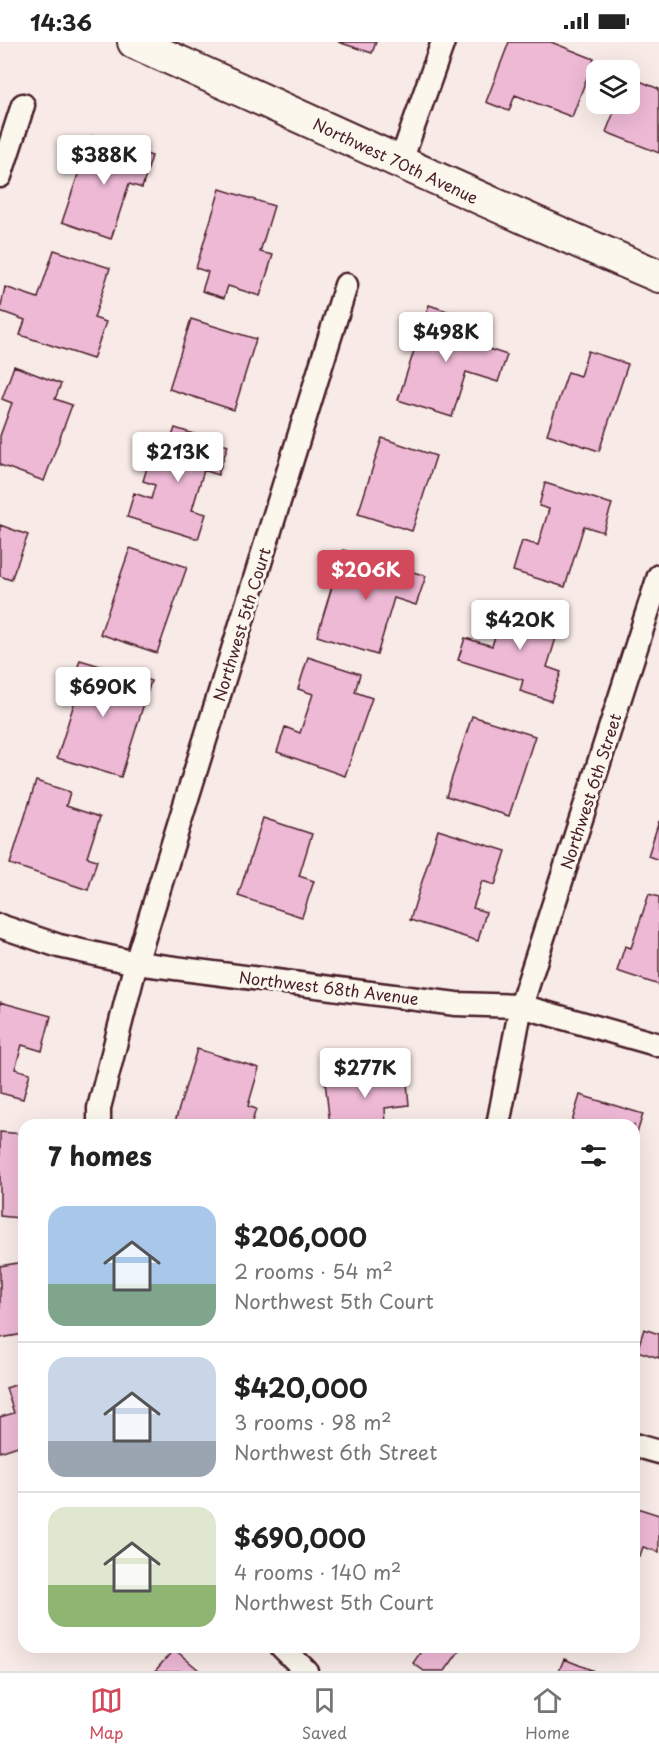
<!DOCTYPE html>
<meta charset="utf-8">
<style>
:root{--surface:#fff;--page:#f2f2f2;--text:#222;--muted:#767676;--line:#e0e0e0;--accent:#d1495b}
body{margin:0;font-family:"Playpen Sans",sans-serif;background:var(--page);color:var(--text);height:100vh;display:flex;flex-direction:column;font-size:22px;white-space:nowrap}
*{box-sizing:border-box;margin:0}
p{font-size:20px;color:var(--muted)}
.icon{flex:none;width:33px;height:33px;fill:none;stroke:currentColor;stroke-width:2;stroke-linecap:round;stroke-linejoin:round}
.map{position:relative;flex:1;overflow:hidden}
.panel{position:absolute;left:18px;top:1077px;width:622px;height:534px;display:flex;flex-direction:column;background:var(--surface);border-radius:18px;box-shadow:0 6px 24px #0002}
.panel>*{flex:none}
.tools{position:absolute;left:586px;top:18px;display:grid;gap:12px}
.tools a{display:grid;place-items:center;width:54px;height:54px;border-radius:12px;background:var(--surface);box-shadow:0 6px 24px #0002;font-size:30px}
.price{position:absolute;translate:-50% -51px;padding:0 14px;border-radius:6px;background:#fff;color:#222;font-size:20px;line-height:39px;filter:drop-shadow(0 2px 3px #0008)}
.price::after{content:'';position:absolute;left:50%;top:36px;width:18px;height:14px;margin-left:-9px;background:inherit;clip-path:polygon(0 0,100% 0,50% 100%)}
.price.current{background:var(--accent);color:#fff}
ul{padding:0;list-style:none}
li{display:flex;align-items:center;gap:18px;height:150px;padding:0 30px}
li+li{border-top:2px solid var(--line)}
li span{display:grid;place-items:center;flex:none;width:168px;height:120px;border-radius:18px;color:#555}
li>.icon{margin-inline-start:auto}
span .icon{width:72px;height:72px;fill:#fffc;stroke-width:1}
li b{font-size:26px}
h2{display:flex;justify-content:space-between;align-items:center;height:72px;padding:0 30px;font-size:26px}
.status{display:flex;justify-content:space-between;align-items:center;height:42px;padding:0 30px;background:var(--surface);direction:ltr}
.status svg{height:16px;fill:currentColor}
.tabs{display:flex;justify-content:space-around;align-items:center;height:84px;border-top:2px solid var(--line);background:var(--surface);font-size:16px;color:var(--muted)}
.tabs a{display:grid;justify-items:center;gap:3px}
.tabs .current{color:var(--accent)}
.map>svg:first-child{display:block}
.building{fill:#eeb9d5;stroke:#4a1f2b;stroke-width:1.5}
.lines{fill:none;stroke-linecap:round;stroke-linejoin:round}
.street-casing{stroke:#4a1f2b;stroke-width:27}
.secondary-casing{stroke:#4a1f2b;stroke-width:36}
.street{stroke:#fbf7ec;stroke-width:22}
.secondary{stroke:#fbf7ec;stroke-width:32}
.labels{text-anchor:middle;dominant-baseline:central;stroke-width:6;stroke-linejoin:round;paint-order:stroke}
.street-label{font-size:16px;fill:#4a1f2b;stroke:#fbf7ec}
</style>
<div class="status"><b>14:36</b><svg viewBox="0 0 49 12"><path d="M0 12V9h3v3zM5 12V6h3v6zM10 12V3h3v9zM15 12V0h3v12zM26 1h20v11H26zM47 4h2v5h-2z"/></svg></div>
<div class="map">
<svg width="659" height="1629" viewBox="0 0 659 1629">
<rect width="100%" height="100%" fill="#f8ebe7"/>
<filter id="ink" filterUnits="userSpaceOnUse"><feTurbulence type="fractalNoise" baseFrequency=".0167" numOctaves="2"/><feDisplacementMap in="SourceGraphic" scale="12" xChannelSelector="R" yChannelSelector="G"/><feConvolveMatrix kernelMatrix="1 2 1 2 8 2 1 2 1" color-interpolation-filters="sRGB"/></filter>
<g filter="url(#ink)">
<path class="building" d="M338 0H376L372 11Z
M509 0H551L594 17 572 75 515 53 509 69 486 60Z
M630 35 659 47V111L606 90 614 70 598 64 599 62H630Z
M91 94 152 114 142 146 129 142 111 197 62 180Z
M220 147 274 164 260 210 273 213 260 254 228 244 224 256 202 249 208 230 196 226Z
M54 208 110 226 94 276 106 280 93 317 20 293 25 278 0 269 5 245 38 256Z
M429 263 468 276 461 298 507 313 498 340 466 330 452 375 398 358Z
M191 277 256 297 234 368 169 347Z
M588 309 628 322 599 409 547 392 568 330 580 334Z
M14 324 61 342 55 357 72 363 44 439 0 423V394L12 361 2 357Z
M175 386 228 403 218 433 204 428 192 468 206 472 198 497 127 475 134 451 151 457 155 443 143 439 155 399 169 403Z
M382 396 436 414 412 489 358 472Z
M545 441 612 462 603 490 584 484 565 545 513 529 522 499 538 503 549 467 539 464Z
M0 483 28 493 11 538 0 534Z
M130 506 187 525 157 611 100 592Z
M343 508 426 534 416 563 394 556 377 613 317 594Z
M505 562 561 580 547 625 561 630 551 659 520 649 523 638 458 618 465 596 492 604Z
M308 615 360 632 355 650 372 656 345 734 277 710 285 685 300 691 313 652 298 647Z
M80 618 151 639 121 735 57 716 77 652 70 650Z
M472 674 535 694 509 774 446 754Z
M36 739 70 750 66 764 100 775 87 815 97 818 88 848 10 822Z
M263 776 312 792 299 834 314 839 302 875 238 854Z
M659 779V818L648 814Z
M438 788 506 809 495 843 482 839 473 866 486 870 478 899 410 878Z
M649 852 659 855V943L617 929 625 904 631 906Z
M0 960 51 974 42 1009 22 1003 15 1027 30 1031 23 1057 0 1051Z
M197 1007 259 1026 248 1064 256 1067 251 1083H174Z
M406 1030 409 1063 385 1066 386 1083H330L325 1039Z
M580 1053 643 1072 634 1101V1083H571Z
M0 1090 24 1092 19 1176 0 1174Z
M24 1220V1244L20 1245 24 1267V1292L0 1296V1224Z
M644 1287 659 1292V1316L637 1309Z
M24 1340V1402L0 1410V1375L14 1371 6 1346Z
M634 1465 659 1473V1510L643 1505 640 1514 634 1513Z
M412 1605H462L445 1629H424L413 1621 420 1611Z
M174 1607 200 1629H155Z
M564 1617 594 1629H559Z"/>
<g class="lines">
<defs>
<path id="street" d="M401 119 443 0
M0 134 23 63
M0 884 59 904 136 921 456 962 521 964 659 1003
M99 1083V1066L136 921 346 243
M498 1083 521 964 659 534
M634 1403 659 1410
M282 1605 306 1629"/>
<path id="secondary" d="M134 0C310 78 483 160 659 234"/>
</defs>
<use href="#street" class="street-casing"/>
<use href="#secondary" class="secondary-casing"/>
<use href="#street" class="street"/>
<use href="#secondary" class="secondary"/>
</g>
</g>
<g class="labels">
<g class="street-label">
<text transform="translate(396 118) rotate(25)">Northwest 70th Avenue</text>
<text transform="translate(241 582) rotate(-73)">Northwest 5th Court</text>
<text transform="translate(590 749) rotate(-72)">Northwest 6th Street</text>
<text transform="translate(329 945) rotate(7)">Northwest 68th Avenue</text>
</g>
</g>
</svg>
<div class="tools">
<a><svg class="icon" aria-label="layers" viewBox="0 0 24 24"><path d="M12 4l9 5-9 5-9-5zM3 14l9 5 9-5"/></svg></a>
</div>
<b class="price" style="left:104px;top:144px">$388K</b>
<b class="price" style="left:446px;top:321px">$498K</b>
<b class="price" style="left:178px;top:441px">$213K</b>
<b class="price current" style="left:366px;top:559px">$206K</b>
<b class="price" style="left:520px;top:609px">$420K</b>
<b class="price" style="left:103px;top:676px">$690K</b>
<b class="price" style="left:365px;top:1057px">$277K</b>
<section class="panel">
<h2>7 homes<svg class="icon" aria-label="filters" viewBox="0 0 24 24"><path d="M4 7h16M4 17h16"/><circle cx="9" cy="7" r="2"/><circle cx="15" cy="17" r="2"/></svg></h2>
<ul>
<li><span style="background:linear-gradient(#a9c7e8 65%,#7fa58c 0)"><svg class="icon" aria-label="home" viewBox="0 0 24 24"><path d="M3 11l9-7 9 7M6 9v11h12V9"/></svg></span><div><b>$206,000</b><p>2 rooms · 54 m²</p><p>Northwest 5th Court</p></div></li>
<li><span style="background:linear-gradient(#c9d6e8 70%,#9aa5b1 0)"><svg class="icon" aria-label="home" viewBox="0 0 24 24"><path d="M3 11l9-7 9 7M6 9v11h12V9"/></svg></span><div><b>$420,000</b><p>3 rooms · 98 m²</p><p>Northwest 6th Street</p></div></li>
<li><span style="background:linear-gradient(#dfe7d0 65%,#8fb573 0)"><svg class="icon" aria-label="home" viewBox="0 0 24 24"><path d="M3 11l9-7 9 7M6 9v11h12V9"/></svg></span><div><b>$690,000</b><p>4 rooms · 140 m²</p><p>Northwest 5th Court</p></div></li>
</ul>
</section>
</div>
<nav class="tabs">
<a class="current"><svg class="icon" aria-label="map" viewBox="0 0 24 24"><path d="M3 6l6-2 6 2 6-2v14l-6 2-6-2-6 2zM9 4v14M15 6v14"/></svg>Map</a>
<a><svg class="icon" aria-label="saved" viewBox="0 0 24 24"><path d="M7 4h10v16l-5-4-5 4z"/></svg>Saved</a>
<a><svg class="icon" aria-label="home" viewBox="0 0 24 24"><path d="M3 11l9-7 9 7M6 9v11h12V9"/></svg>Home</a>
</nav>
